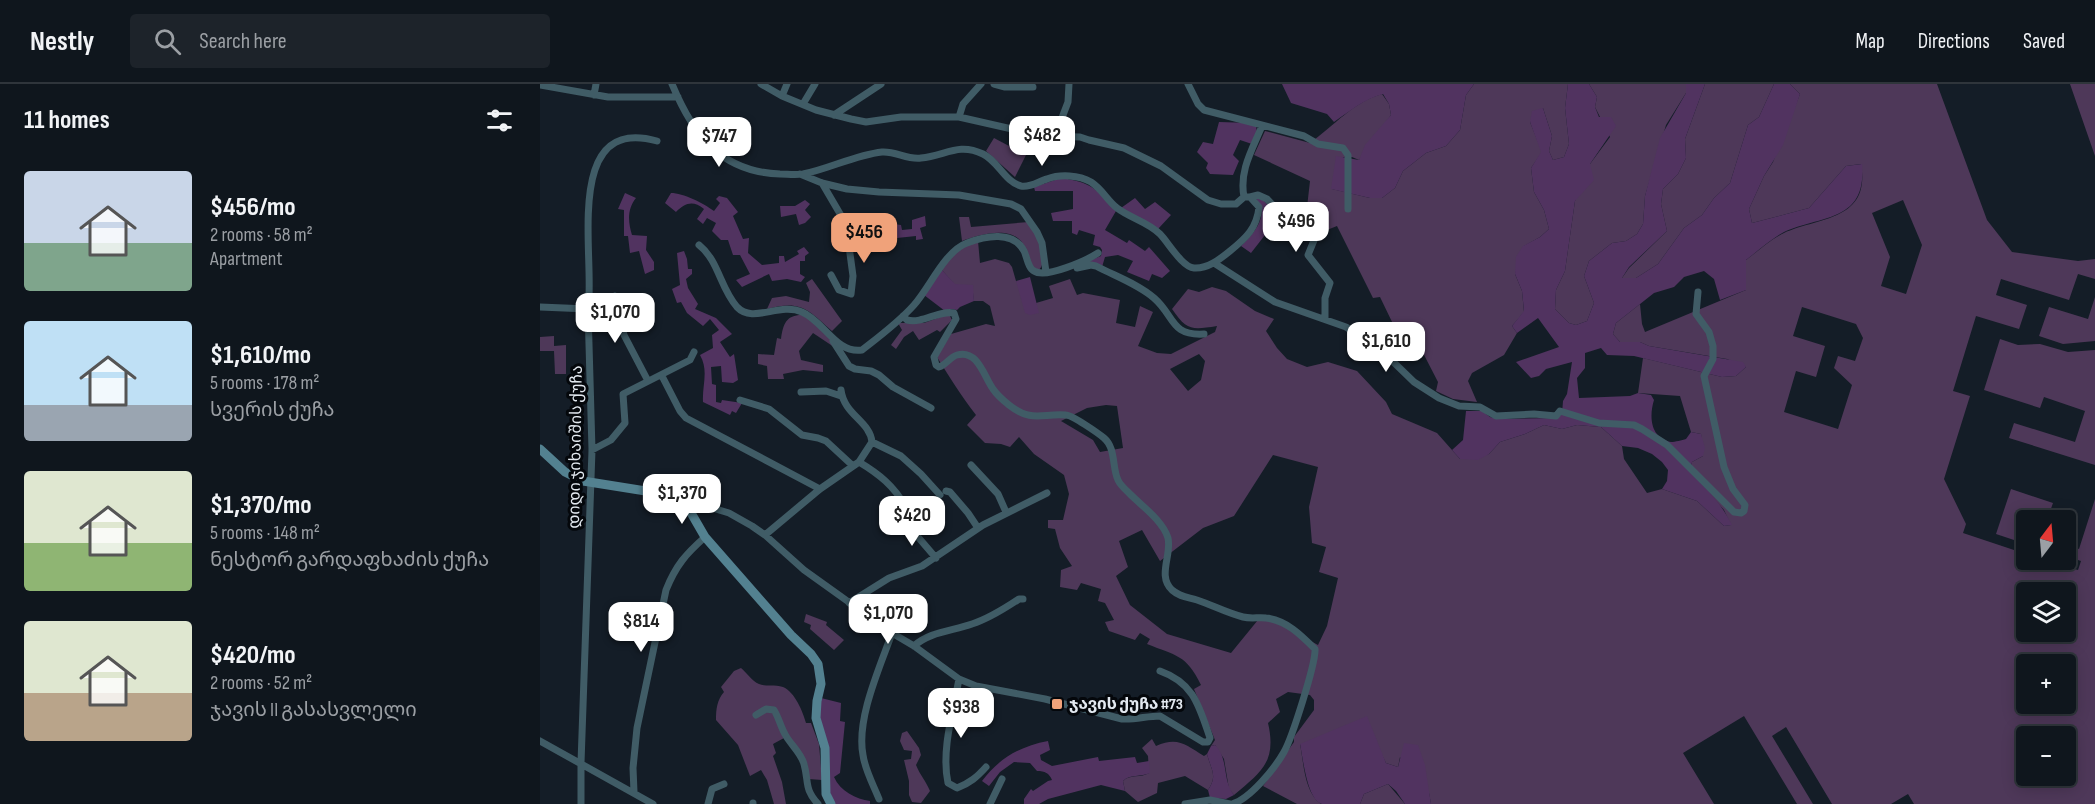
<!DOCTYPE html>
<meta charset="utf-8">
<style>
:root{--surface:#0f161d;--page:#1d232a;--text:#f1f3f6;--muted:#9b9fa4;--line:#2f353b;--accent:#f0a27a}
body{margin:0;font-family:"Sofia Sans Condensed","Noto Sans Georgian",sans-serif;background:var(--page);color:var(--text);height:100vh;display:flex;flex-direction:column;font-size:22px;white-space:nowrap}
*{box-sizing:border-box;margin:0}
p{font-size:20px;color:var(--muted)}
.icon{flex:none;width:33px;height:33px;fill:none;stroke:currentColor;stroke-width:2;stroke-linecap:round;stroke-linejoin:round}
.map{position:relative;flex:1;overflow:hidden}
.sheet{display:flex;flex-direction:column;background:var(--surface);width:540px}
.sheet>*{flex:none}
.needle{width:39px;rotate:16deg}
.controls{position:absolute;left:1476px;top:426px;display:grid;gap:12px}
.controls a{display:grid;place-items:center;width:60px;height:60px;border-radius:6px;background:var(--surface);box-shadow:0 3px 15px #0003,0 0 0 2px var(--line);font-size:30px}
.price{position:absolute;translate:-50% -51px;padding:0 14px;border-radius:12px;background:#fff;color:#222;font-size:20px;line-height:39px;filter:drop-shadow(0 2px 3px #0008)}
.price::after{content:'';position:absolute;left:50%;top:36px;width:18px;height:14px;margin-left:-9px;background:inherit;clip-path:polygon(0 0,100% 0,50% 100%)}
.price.active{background:var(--accent);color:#111}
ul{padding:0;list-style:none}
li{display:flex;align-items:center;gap:18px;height:150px;padding:0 24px}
li span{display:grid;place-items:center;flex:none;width:168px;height:120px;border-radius:6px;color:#555}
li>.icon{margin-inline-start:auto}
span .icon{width:72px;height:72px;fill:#fffc;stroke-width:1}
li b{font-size:26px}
h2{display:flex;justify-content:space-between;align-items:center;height:72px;padding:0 24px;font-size:26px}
header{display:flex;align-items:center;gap:36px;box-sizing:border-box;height:84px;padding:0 30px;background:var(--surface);border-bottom:2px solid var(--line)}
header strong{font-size:28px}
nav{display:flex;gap:33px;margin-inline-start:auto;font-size:21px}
.search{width:420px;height:54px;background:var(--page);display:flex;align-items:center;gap:15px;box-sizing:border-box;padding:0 21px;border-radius:6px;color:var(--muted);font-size:22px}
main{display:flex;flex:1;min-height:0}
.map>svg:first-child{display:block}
.green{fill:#4e3859;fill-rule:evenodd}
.forest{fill:#513360}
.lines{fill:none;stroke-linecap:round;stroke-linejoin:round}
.street{stroke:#405c66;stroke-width:7}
.secondary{stroke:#538190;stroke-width:9}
.poi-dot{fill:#f0a27a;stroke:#04070b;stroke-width:2}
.labels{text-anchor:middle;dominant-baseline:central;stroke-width:6;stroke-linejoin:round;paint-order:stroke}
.street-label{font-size:16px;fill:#e3e9f0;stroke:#04070b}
.poi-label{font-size:16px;font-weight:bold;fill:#e3e9f0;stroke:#04070b;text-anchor:start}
</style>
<header>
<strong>Nestly</strong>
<div class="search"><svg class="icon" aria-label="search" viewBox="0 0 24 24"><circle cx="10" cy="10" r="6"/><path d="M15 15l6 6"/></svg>Search here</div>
<nav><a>Map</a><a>Directions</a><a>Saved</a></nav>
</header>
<main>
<section class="sheet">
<h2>11 homes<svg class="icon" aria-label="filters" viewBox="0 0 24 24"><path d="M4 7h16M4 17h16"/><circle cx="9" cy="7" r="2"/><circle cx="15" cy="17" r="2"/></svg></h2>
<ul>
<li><span style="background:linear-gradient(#c9d6e8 60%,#7fa58c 0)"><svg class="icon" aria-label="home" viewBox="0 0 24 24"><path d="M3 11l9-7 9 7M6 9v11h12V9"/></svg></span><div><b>$456/mo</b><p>2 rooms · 58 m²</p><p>Apartment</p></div></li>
<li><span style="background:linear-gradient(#bfe0f5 70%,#9aa5b1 0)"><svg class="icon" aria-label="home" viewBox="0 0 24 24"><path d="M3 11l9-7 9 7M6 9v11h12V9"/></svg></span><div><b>$1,610/mo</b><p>5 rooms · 178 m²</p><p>სვერის ქუჩა</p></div></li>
<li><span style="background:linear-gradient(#dfe7d0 60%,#8fb573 0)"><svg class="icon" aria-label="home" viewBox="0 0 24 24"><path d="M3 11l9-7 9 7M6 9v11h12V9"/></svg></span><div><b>$1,370/mo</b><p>5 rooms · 148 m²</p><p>ნესტორ გარდაფხაძის ქუჩა</p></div></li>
<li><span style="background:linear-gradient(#dfe7d0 60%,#b9a48a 0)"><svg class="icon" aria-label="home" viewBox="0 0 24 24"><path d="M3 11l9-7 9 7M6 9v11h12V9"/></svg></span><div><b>$420/mo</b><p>2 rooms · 52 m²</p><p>ჯავის II გასასვლელი</p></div></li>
</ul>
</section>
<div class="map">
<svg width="1555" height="720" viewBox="0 0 1555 720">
<rect width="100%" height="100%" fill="#141d27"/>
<path class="green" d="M934 0H1028L1025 24 1029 60 1024 73 1013 76 1009 67 1012 52 1003 24 990 38 1002 68 991 84 994 108 1004 126 1009 145 1000 153 984 162 975 190 982 207 984 228 972 242 977 249 964 271 932 289 928 297 937 318 913 315 896 307 898 298 882 267 866 271 850 246 854 242 840 213 833 214 797 142 782 148 765 141 770 97 714 71 725 47 770 59C794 42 813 18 842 10L849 20 851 31 819 76 812 73H803L792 105 830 114H842L855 104 863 87 886 69 906 62 920 46 926 11Z
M1049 0H1146V9L1126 41 1105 112 1103 140 1097 150 1086 157 1072 159 1049 177 1044 192 1054 219 1047 237 1036 241 1029 239 1015 225 1016 206 1025 187 1035 117 1050 80 1070 53 1055 23 1057 13Z
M1165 0H1234L1219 33 1208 41 1190 99 1174 114 1162 131 1144 144 1118 180 1096 194H1082L1089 184 1127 147 1121 120 1123 105 1138 90 1146 74 1145 55Z
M1250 0H1397L1447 136 1472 168 1538 177 1555 175V195L1538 190 1529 216 1461 195 1456 211 1487 221 1479 245 1436 232 1413 307 1430 312 1404 395 1426 440 1423 449 1486 470V476H1505L1538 486 1541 477 1526 472V460L1539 465 1555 415V720H1374L1368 710 1351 720H1292L1246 643 1232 652 1273 720H1257L1204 632 1143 669 1174 720H891L889 709 860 673 858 683 846 679 840 667 760 660C764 680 764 708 781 720H757L723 702 754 658V653L774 626V616L770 611 748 608 736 615 740 628 728 639C737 678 721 688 694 711L689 705 684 675 675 661 671 662 675 656 654 605 661 601C646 570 636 572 607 560L610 555 600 549 595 556 569 547 565 538 574 536 565 519 558 517 561 505 541 499 537 506 520 503 521 486 532 482 520 464 515 445 508 444V436H523L529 410 524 391 494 370 479 353 470 363 461 360 445 359 427 341 436 331C421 312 409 292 397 273L411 250 446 240 455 242 450 222 443 217H434L432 201H415L401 185 417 166 438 157 440 179 455 175 469 179 472 183 476 197 498 229 496 219 513 214 509 202 530 195 537 211 543 209 580 216 576 239 595 243 600 222 613 228 598 262 617 269 631 270 675 248 677 242C652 246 647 247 632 225L648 205 659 208 672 203 686 207 715 227 734 235 726 247 737 264 747 275 767 283 788 278 817 287 846 318 852 330 897 349 920 375 949 370 960 358 985 350 1004 341 1022 345 1037 341 1061 343 1082 362 1084 375 1107 409 1122 405 1157 417 1184 442 1191 441 1184 426 1150 388 1152 378 1163 372 1161 350 1151 348 1140 312 1098 309 1103 274 1182 293 1196 292 1206 283 1187 275 1109 262 1100 258H1080L1073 250 1076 239 1100 220 1102 240 1105 248 1206 206V176C1218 167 1231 155 1244 149 1279 133 1331 137 1321 80L1306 82 1269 124 1212 139 1209 125 1224 92 1233 78 1260 10ZM1363 116 1382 161 1366 210 1341 202 1350 173 1332 129ZM1262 223 1316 240 1323 254 1315 277 1298 272 1294 284 1312 301 1298 345 1244 328 1256 287 1276 293 1285 262 1253 252ZM659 270 665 277 661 296 648 307 630 285ZM566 321 577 322 583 364 560 368 553 356 521 337 547 324ZM733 371 778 383 769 423 772 459 786 463 779 488 798 494 787 542 778 561 722 531 691 569 627 550 590 521 576 492 588 483 579 457 602 446 620 477 663 444 694 432ZM1486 508H1526V548H1486ZM1486 580H1526V620H1486ZM1486 652H1526V692H1486Z
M1530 0H1555V72Z
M454 54 486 71 475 93 446 67Z
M419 133H429L431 143 489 138C495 150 510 174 499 186L492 183C489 174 487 165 481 157 468 142 438 151 422 157Z
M272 195 302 237 292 247C267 225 261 216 227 225L232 214 246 212 269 218 270 208 266 199Z
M1555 213V257L1523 260 1499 252 1509 223 1548 235Z
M409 230 412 236 400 248 397 246 379 256 373 247 364 253 356 265 351 261 362 246 358 239H384Z
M264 231 288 251 294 263 273 249 259 267 261 276 283 281V288L263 286 243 290 244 295H228L227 282 218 280V270L234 271 237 254 241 255C243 239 247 230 264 231Z
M14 252V262L26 261V290H15L14 267H0V253Z
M1460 255 1478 261 1500 260 1528 268 1555 266V381L1469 354 1474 339 1535 358 1545 327 1504 313 1500 324 1444 306Z
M1471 405 1513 419 1507 436H1486V460L1456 450Z
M266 530 287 538 286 541 304 556 294 566 270 545 271 541 264 538Z
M201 584C207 589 212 597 219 600 226 603 235 600 243 603 255 608 263 628 266 639H271L279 660 282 696 269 695 267 679 244 654 233 660 236 669 233 672 242 698 246 720H234L227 696 221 686 210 692 198 661 176 636C176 625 177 616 184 608L181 603 194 587Z
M367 647 379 664 381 671 376 681C380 691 386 697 390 707L381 719 372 718 369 711V697L364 676 371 675 372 667 364 666 360 657 362 649Z
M612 655 616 662C638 652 646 661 664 672L667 670C671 686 678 691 668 706L645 692 618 699 617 709 598 718 585 707 583 697C590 690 601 694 609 689L608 672 602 664Z
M848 700 865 720H820L824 710Z"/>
<path class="forest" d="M742 0H934L926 11 920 46 906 62 886 69 863 87 855 104 842 114H830L791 105 796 72 819 76 825 61 851 31 849 20 843 10C824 15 810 27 794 38L787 30 751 19Z
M1028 0H1049L1057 13 1055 23 1059 33H1071L1076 42 1050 80 1054 96 1035 117 1025 187 1016 206 1015 225 1029 239 1036 241 1047 237 1054 219 1044 192 1049 177 1072 159 1086 157 1097 150 1103 140 1105 112 1120 54 1146 9V0H1165L1145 55 1146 74 1138 90 1123 105 1121 120 1127 147 1089 183 1082 194H1096L1118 180 1144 144 1162 131 1174 114 1190 99 1208 41 1219 33 1234 0H1250L1260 10 1243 61 1224 92 1209 125 1212 139 1269 124 1306 82 1322 80C1327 138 1282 131 1244 148 1231 155 1218 167 1206 176V206L1180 216 1174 195 1164 187 1144 193 1134 203 1114 209 1076 239 1073 250 1080 258H1100L1109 262 1203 278 1206 283 1196 292 1182 293 1094 272 1067 271 1061 264 1045 269V284L1037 294 1039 314 1090 312 1098 309 1111 311 1114 316C1109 332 1110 354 1131 358 1135 358 1142 356 1146 355L1151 348 1161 350 1165 364 1163 372 1152 378 1150 388C1167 405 1181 419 1192 441L1184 442 1157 417 1122 405 1127 397 1128 386 1122 378 1112 370 1098 364 1082 362 1061 343 1037 341 1022 345 1004 341 985 350 960 358 949 370 938 376 920 375 912 366 923 356 926 327H942L950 333 958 335 1018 334 1022 330 1023 317 1027 310 1032 278 1006 285 999 292 991 294 976 278 1019 263 998 234 977 249 972 242 984 227 982 207 975 190 976 173 983 162 1000 153 1009 145 1004 126 994 108 991 84 1001 68 990 38 992 27 1003 24 1012 52 1009 67 1013 76 1024 73 1029 60 1025 24Z
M679 38 711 39 716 42 717 48 712 60 700 56 693 71 699 77 693 91 670 90 666 84 668 79 657 68 663 58 673 60Z
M521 94C551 98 557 105 576 127L565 146 587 159 589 156 605 167 609 163 630 187 622 194 612 190 609 197 587 188 593 177 578 171 565 173 562 183 538 181 561 172 562 166 560 163 553 161 555 151 539 146 537 151 532 149V137H513L511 129 533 125V107H495L494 103Z
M85 109 96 114C87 125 88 138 92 151L107 152 106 166 114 178V186L105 190 99 167 90 169 88 152H84V126L78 125Z
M131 109C143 109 163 119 174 127L180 119 176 115 179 112 187 114 198 128 193 132 203 155 209 154 208 169 222 181 239 179V172H244L245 178 259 170 257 167 264 163 269 169 265 172V177H260V190L265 193 261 198 247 195 232 197 229 190 202 203 196 196 210 190 200 171H193L188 156H181L172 147 176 139 167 134 163 140 157 135 164 125C153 116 145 119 136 128L125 119Z
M595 114 605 125 615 118 631 131 618 145 581 124Z
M715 114C725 116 730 120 734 130L725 151 711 169 701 162C714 150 731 130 715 114Z
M265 116 270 120 265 126 271 133 265 139 259 141 256 130 241 133 240 122H255Z
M385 132 386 142 380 144 383 155 376 156V152L357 154 354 151 343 161 334 149 342 146 340 135 354 136V140L361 141 362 146 372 145V136Z
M144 167 147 175 148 185H152V190L146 195 148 204 158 220 155 225 176 234 192 250 180 258 190 273 194 270 198 296 193 299 182 298 181 282 171 283 172 300 176 301V318L181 319 182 316 202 319 196 329 192 327 190 331 163 318C162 301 169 287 160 271L173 264 172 251 179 246 170 235 163 242 147 229 141 218 137 219 132 205 140 201 137 169Z
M401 185 415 200 433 201 434 217 420 223 417 226 411 225 405 227 384 211Z
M490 193 499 229 490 231 485 229 476 197Z
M281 614 301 619 300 637 305 638 300 689 294 693C300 707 316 715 330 717V720H295C281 694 278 644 281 614Z
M827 632 846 679 858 683 864 659 878 661 885 681 891 720H865L856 707 848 700 824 710 820 720C809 720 793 720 782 720 767 716 763 674 760 660Z
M508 657 510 666 500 671 501 676 512 682 558 673 559 677 595 673 597 679 609 677 610 689C601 693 590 690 583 697L585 707 561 701 508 715 499 720H484V715L491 705 493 707 508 697 512 696C509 689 505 687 497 687L490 679 474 678 460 688 449 702 442 697C459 674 481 662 508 657Z
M675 661C689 674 682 697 694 711L686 715 670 714 668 706C678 691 671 686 667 670L671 662Z"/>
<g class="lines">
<path class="street" d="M132 0C153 51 181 88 240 90 247 90 255 91 263 90 289 85 315 71 342 68 356 67 367 76 381 74 405 72 418 58 443 70 458 77 465 98 481 102 490 104 499 97 507 95 520 90 539 91 551 98 562 105 567 116 577 124 590 134 608 138 620 150 628 158 642 183 654 184 668 185 680 175 690 167 706 154 717 144 719 123L710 113H704
M221 0 242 12 276 26 311 35 326 38 361 33H419L503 52 540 53 549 56 584 64 621 82 668 116 681 120H696L704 113
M454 0 465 3H493
M648 0 658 20 664 26 764 52 778 60 803 64 808 71V125
M0 1 68 13H138
M54 11 56 0
M242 12 247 0
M263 20 275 0
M294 31 341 0
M419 33 423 20 441 0
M515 52 528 18 529 0
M260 90 282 99 307 105 339 108 419 111 471 120 481 125 497 148 502 159 506 188
M282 99 306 140 313 192 311 210 299 206 291 191
M704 113C699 87 712 66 722 42
M710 113 718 111 727 115 743 132 777 149 768 171 790 199 785 214V235
M159 161C179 177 180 204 197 223 213 240 239 218 262 228 284 237 296 270 322 266 340 252 359 238 374 221 390 203 405 167 427 159 445 152 473 146 484 167 487 173 488 184 494 187 506 195 547 176 558 169
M674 179 735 218 806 243 841 266 874 298 899 314 919 322 940 323 956 332 994 330 1016 332 1020 327 1059 339 1094 341 1102 345 1127 361 1194 428 1201 429 1204 427 1205 421 1193 405 1184 383 1164 292 1173 275V262L1169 248 1156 230 1158 208
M537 184 551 181 556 182C575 192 598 200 614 214 635 232 630 252 664 250
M75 212 84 251 108 297
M0 223 48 225 78 224
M363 232 367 236C383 240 398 226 414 229L416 235 394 273 396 281 399 283C406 281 410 273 417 271 438 265 444 293 453 305 457 311 464 317 469 321 492 339 502 329 526 331 532 331 558 349 564 354 576 364 572 384 578 396 580 401 586 406 590 410 602 422 623 437 628 454 632 471 617 492 632 506 640 513 647 513 657 516 672 521 687 529 703 533 711 535 719 533 726 534 746 536 761 551 775 565 776 579 752 654 744 668 735 684 710 715 692 720
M293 257 309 282 315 285 331 287 339 291 353 303 391 324
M122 292 140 327 146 334 280 405
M261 308 286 307 301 312
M200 316 229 325 262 351 278 354 286 357 313 382
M332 358 361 372 381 390 400 411
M52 366 71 356 85 339 83 310 150 276 154 268
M319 378C339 390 354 402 365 422
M431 381 458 410 466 428
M406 407 410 408 428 429 438 444
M143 415 189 429 212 442 225 451 264 486 352 549 374 562 419 595 436 602 505 615 582 635C595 636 607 632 620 632L663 658H668L670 654C659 622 654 599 620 587
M369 440 372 446 396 474
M225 451 280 405 319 378 332 358C330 337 304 331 301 306
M309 519 349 494 382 482 443 441 507 409
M374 562C389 548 412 547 432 540 448 535 464 525 479 515H483
M419 595C413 628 401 667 408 699L417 704C430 699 437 693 446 683
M216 631 226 625 234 626C239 634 241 644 246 652 252 662 261 669 264 680 269 698 264 705 278 720
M0 657 113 720
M94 708 93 684 97 644 126 506C136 481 146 470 165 453
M339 715C333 700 325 686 323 671 316 635 340 583 352 549
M213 719V720
M41 720V679L52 366 48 225C56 176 21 30 117 57
M168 720 172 705 184 700
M450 720 462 695
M645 720 670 716 690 720"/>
<path class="secondary" d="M0 365 25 388 43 397 112 408 143 415 165 453 251 551 271 570 278 580 281 600 277 617 276 634 285 664 286 710 291 720"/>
</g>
<rect class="poi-dot" x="511" y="614" width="12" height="12" rx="3"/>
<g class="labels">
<g class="street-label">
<text transform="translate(36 363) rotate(-89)">დიდი ჯიხაიშის ქუჩა</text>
</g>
<g class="poi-label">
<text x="529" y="620">ჯავის ქუჩა #73</text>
</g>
</g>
</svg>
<div class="controls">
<a><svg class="needle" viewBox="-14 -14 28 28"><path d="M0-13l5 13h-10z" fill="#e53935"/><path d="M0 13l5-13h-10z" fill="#9b9fa4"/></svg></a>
<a><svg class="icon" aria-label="layers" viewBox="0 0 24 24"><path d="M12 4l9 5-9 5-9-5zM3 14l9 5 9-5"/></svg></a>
<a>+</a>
<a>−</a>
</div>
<b class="price" style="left:502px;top:83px">$482</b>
<b class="price" style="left:179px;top:84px">$747</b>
<b class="price" style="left:756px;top:169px">$496</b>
<b class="price active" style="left:324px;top:180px">$456</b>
<b class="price" style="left:75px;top:260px">$1,070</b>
<b class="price" style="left:846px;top:289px">$1,610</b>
<b class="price" style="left:142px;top:441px">$1,370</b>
<b class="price" style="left:372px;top:463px">$420</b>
<b class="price" style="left:348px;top:561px">$1,070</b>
<b class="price" style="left:101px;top:569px">$814</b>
<b class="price" style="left:421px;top:655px">$938</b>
</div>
</main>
